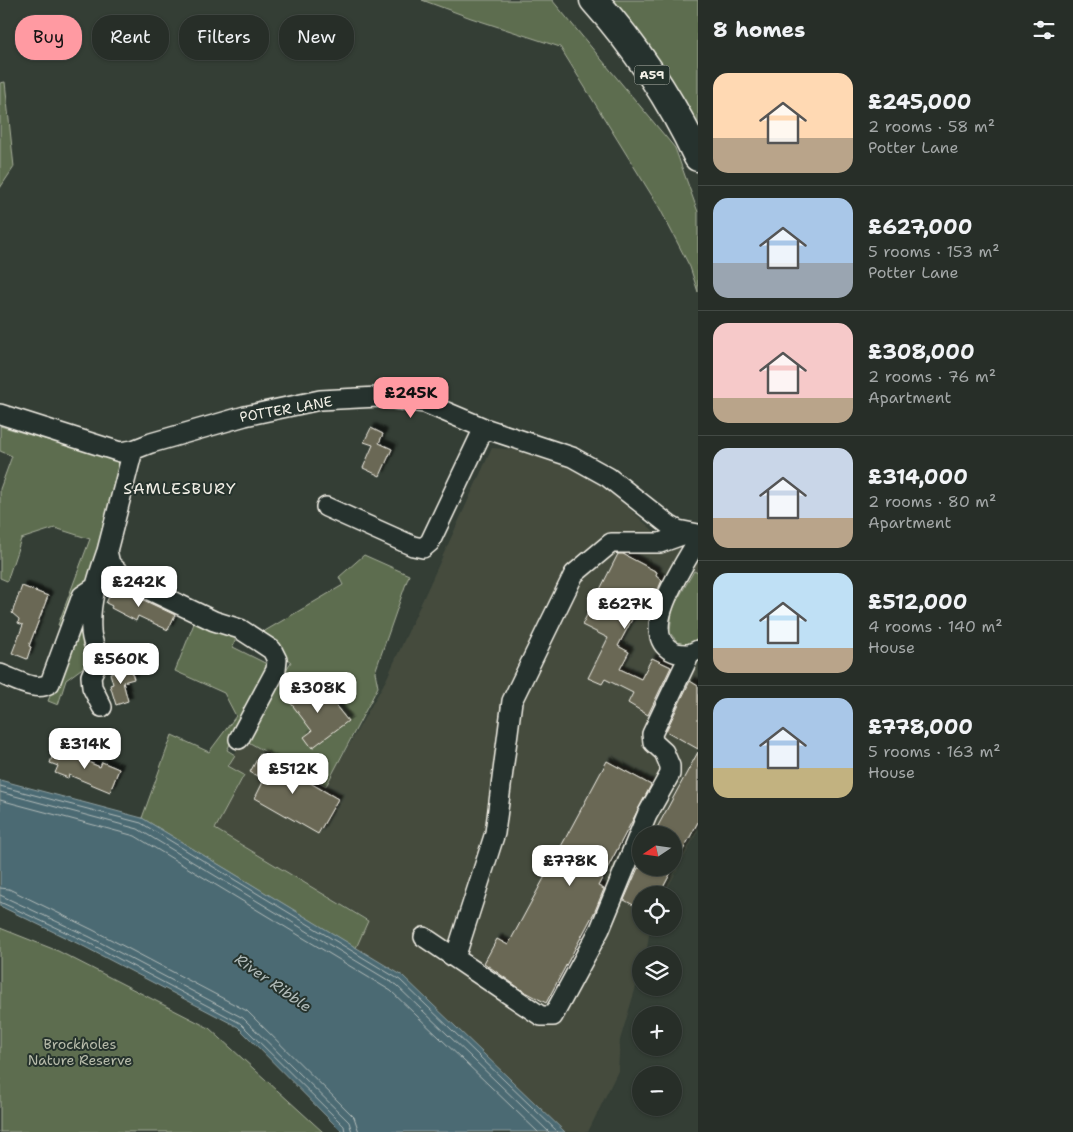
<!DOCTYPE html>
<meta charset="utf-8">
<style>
:root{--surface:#272e28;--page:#2f3630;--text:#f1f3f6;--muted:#a4a8a8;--line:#434a45;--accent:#ff9aa2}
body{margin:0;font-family:"Shantell Sans",sans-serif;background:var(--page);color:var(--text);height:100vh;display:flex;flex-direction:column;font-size:19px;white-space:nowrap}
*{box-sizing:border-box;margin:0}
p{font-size:16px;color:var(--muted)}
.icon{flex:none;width:28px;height:28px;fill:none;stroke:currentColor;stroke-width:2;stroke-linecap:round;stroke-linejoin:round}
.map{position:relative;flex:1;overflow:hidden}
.panel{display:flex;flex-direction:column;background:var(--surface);width:375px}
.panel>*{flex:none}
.guide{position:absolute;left:15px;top:15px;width:475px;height:45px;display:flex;gap:10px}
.needle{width:32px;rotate:257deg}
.buttons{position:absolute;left:632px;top:826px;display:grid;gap:10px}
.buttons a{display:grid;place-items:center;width:50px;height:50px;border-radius:50%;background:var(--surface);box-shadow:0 1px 4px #0004,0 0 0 1px var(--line);font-size:25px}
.price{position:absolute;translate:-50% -42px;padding:0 11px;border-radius:10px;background:#fff;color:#222;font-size:16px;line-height:32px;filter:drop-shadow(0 1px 2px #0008)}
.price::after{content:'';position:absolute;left:50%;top:30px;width:15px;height:11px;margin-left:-8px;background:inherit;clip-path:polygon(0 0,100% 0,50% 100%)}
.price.on{background:var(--accent);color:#111}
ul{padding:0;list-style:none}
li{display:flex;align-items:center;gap:15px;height:125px;padding:0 15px}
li+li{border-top:1px solid var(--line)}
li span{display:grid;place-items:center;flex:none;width:140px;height:100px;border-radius:15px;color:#555}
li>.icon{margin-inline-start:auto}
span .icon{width:60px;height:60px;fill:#fffc;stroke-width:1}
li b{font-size:21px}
h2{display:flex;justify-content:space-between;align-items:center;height:60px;padding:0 15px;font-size:21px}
.chip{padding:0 18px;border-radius:20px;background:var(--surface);box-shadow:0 1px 4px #0004,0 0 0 1px var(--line);font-size:18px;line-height:45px}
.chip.on{background:var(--accent);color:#111}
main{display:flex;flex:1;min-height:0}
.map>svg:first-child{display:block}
.built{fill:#444b3e;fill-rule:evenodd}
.green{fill:#5d6d4f;stroke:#a8af9c}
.water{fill:#4c6a73;stroke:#8fa0a2}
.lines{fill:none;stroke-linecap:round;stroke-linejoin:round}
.shore{stroke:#b1bbb9;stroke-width:1}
.building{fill:#6a6854;stroke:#f4f1e8;filter:url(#shadow)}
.minor-casing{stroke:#f4f1e8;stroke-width:22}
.highway-casing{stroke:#f4f1e8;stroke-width:31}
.minor{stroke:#26332d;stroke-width:19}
.highway{stroke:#26332d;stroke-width:28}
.labels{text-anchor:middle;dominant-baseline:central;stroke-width:4;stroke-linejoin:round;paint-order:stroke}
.shield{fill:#26332d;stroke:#b6b8b0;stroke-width:1}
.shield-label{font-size:12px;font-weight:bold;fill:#f4f1e8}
.street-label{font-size:14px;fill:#f4f1e8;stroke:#26332d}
.park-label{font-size:14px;fill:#b8bcab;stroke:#26332d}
.water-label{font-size:15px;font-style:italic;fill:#b1bbb9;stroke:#26332d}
.quarter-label{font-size:16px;letter-spacing:1px;fill:#f4f1e8;stroke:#26332d}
</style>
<main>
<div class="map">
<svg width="698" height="1132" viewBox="0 0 698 1132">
<defs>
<filter id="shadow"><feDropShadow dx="4.5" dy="-4.5" stdDeviation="1" flood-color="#0009"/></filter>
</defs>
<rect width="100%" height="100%" fill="#343e35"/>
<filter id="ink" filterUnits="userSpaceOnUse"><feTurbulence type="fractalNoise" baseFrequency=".02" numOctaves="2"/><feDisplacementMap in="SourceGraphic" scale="10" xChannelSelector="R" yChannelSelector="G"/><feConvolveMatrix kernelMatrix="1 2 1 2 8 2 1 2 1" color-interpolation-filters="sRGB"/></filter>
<g filter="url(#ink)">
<path class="built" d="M492 448 518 450 552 458 585 472 607 488 659 536 684 552 698 549V831L664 895H641V928H650L646 955H641V970L620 1040 618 1071 588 1132H565L403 976 356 948 368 920 215 829 244 776 228 766 243 739 326 785 386 680ZM641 835H674V868H641Z"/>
<path class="green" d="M422 0H552L675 148 698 212V292L690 267 659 207 560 47 471 18Z
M611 0H698V131Z
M5 82 14 167 0 188V83Z
M0 426 123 462 89 583 64 626 58 625 90 539 55 528 21 539 7 581 0 578V489L12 456 0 451Z
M364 555 409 575 375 672 378 687 326 786 243 739 291 662 258 635 343 585 339 577Z
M694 571 698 573V641L680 645 670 633 672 609Z
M195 621 237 634 233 647 271 666 227 750 235 755 228 766 244 775 215 829 368 921 356 948 142 818 172 735 209 752 236 716 224 693 175 671Z
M78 627 84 629 92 661 66 680 58 705 48 701Z
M0 928 58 951 209 1028 323 1132H0Z"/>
<path class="water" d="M0 780 142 818 403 976 565 1132H342L238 1027 85 947 0 906Z"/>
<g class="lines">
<path class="shore" d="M0 786 141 823 400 980 558 1132
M0 792 138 829 396 985 549 1132
M0 800 135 836 391 991 538 1132
M0 888 9 889 93 930 247 1011 354 1117 359 1132
M0 895 90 937 243 1018 349 1122 352 1132
M0 902 87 942 240 1023 344 1126 345 1132"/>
</g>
<path class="building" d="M371 428 383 434 379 443 392 449 380 476 363 468 373 445 364 442Z
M618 554H623L657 572 656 575 662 580 655 597 647 591 618 646 629 652 620 669 641 679 652 658 671 667 648 715 628 703 633 693 605 679 602 684 588 678 608 638 582 625Z
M22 586 48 596 29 646 31 647 27 659 12 653 23 625 18 623 19 619 12 613Z
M114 586 175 615 168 630 138 616 136 621 111 608 112 606 106 603Z
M130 667 134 679 123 682 128 701 116 705 110 685 113 684 110 673Z
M316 681 348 721 312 748 304 737 312 731 290 702Z
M690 681 698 686V749L666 731Z
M55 748 100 767 102 762 119 769 110 792 69 775 68 778 55 773 58 766 50 763Z
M698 752V822L659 895H641V909L624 900 638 868H674V835H653Z
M260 754 338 799 318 834 255 798 264 780 250 772Z
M607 761 651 785 598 886 604 889 595 911 546 1003 522 990 484 963 497 939 508 945Z"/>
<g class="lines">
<defs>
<path id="minor" d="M0 414 120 452 133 450 151 443 245 416 320 400 378 397 425 403 484 428 572 457 608 477 669 525 678 530 698 534
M133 450 107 551 110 564 126 579 214 621 240 629 272 650 277 660 276 670 239 739
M326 507 413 546 423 548 430 542 484 428
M690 654C685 654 678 654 674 652 634 635 685 564 698 540
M0 674C15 679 36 693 50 683L82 596 94 588
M102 707 92 687 91 676 98 661C97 650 91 641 91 630 89 602 98 577 107 551
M424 937 541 1016H553L600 929 647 815 670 774V766L664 752 653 742 652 734 690 654 698 650
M455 958 495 833 512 701 574 574 611 543H660L688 533"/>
<path id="highway" d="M594 0C636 47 671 100 698 157"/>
</defs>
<use href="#minor" class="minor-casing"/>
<use href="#highway" class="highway-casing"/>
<use href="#minor" class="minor"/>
<use href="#highway" class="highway"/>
</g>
</g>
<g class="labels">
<rect class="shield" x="634.5" y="65.5" width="35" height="19" rx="4"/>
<g class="shield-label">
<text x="652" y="75">A59</text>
</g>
<g class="street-label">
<text transform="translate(286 409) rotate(-10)">POTTER LANE</text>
</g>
<g class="park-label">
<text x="80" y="1044">Brockholes<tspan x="80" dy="16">Nature Reserve</tspan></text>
</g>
<g class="water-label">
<text transform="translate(273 983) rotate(35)">River Ribble</text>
</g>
<g class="quarter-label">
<text x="180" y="488">SAMLESBURY</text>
</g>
</g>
</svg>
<div class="buttons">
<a><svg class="needle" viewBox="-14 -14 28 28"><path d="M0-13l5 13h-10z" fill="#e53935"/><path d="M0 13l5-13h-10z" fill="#a4a8a8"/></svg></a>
<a><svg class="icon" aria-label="locate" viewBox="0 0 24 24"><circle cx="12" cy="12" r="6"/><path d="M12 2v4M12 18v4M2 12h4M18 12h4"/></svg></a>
<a><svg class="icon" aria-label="layers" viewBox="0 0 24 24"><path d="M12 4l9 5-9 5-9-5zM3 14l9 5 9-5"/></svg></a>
<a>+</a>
<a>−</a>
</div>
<b class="price on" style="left:411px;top:419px">£245K</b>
<b class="price" style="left:139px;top:608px">£242K</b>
<b class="price" style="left:625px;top:630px">£627K</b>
<b class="price" style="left:121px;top:685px">£560K</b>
<b class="price" style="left:318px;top:714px">£308K</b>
<b class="price" style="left:85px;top:770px">£314K</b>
<b class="price" style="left:293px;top:795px">£512K</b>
<b class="price" style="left:570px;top:887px">£778K</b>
<div class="guide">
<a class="chip on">Buy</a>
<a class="chip">Rent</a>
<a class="chip">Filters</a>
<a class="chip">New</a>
</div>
</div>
<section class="panel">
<h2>8 homes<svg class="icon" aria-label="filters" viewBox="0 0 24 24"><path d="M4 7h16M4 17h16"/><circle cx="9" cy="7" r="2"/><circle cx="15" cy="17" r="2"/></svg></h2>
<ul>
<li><span style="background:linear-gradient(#ffd9b3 65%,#b9a48a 0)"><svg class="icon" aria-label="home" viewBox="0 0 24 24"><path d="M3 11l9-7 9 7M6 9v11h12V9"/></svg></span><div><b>£245,000</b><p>2 rooms · 58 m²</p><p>Potter Lane</p></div></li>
<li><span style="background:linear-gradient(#a9c7e8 65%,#9aa5b1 0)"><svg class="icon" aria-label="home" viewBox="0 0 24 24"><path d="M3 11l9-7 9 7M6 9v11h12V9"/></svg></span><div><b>£627,000</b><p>5 rooms · 153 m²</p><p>Potter Lane</p></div></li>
<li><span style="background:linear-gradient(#f6c9c9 75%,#b9a48a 0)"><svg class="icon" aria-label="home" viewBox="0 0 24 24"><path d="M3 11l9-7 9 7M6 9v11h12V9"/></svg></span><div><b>£308,000</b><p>2 rooms · 76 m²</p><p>Apartment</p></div></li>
<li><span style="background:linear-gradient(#c9d6e8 70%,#b9a48a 0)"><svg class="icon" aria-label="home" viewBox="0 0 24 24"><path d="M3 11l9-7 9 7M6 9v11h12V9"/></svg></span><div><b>£314,000</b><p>2 rooms · 80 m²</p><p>Apartment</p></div></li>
<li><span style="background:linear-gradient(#bfe0f5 75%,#b9a48a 0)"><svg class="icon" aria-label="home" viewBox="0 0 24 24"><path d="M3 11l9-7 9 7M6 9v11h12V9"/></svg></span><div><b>£512,000</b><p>4 rooms · 140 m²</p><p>House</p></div></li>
<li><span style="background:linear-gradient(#a9c7e8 70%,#c2b280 0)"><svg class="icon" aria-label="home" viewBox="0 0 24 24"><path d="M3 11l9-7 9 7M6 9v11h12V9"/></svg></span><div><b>£778,000</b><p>5 rooms · 163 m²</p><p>House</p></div></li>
</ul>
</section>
</main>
